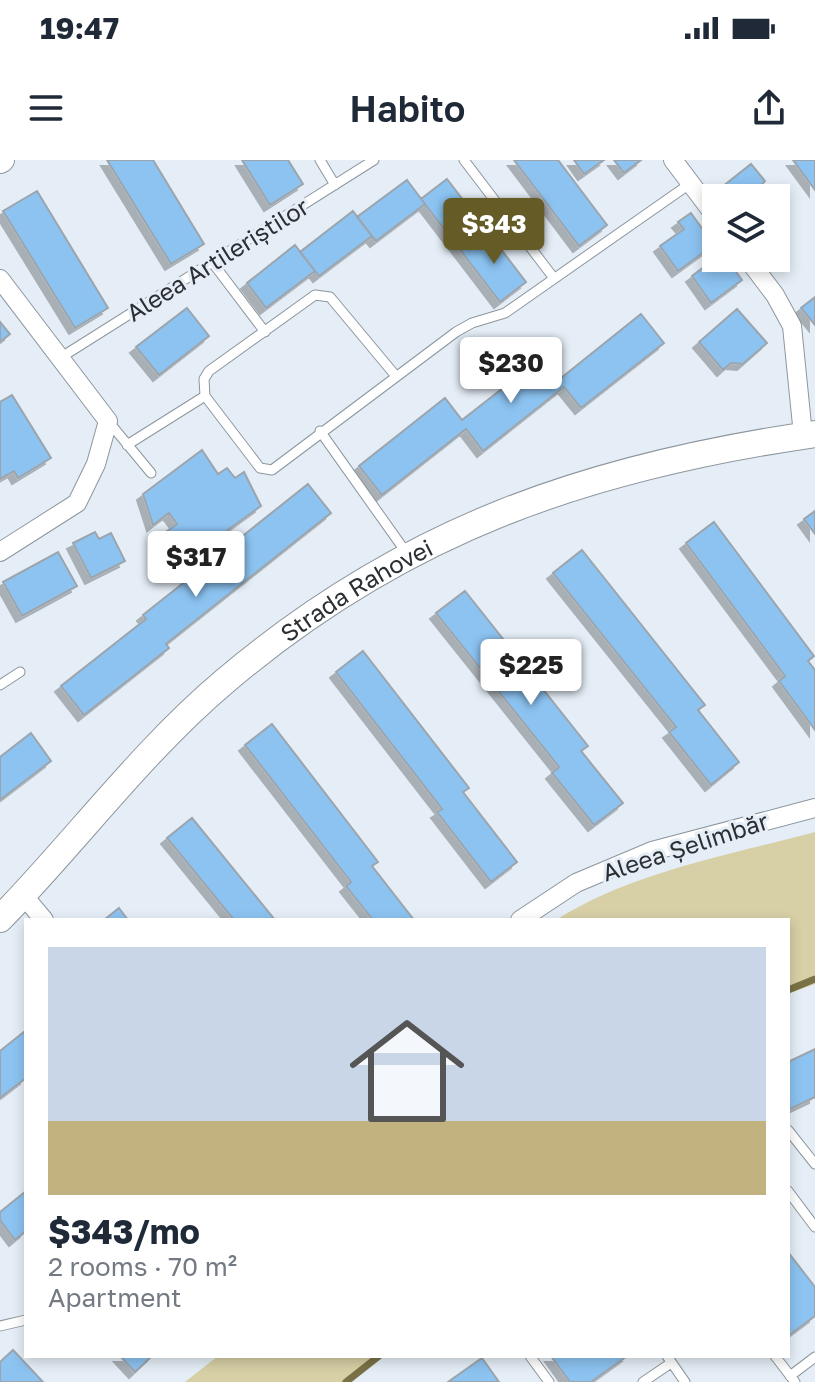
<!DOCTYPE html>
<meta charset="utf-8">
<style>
:root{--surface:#fff;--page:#f2f2f3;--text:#1f2937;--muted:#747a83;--accent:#655b27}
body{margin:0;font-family:"Golos Text",sans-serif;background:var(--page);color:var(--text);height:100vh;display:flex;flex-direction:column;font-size:30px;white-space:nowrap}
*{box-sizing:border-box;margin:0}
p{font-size:26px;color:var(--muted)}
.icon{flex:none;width:44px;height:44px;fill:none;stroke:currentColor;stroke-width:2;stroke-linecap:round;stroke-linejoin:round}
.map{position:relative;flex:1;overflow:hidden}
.drawer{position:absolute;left:24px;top:758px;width:766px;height:440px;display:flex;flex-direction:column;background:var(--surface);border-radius:0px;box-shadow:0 4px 12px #0003}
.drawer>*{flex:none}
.buttons{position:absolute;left:702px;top:24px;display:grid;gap:16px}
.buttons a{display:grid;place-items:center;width:88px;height:88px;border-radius:0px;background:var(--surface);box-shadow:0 4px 12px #0003;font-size:40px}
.price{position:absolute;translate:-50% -68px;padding:0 18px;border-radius:8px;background:#fff;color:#222;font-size:26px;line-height:52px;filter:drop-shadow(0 2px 4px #0008)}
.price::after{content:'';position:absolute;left:50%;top:48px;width:24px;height:18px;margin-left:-12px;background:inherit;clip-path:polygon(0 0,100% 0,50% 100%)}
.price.selected{background:var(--accent);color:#fff}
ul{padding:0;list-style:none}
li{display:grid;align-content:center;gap:16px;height:424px;padding:0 24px}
li span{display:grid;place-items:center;height:248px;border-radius:0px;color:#555}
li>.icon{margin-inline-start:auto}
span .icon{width:144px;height:144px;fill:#fffc;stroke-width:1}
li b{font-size:34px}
.status{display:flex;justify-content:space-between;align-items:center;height:56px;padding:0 40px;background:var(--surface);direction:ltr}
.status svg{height:22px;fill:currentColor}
header{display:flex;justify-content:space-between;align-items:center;height:104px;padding:0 24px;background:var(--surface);font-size:36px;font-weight:600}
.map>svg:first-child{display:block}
.green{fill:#d7cfa5}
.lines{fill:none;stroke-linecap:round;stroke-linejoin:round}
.stream{stroke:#7a7246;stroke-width:7}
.building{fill:#8cc3f1;stroke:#9ca5ad;stroke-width:2;filter:url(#shadow)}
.lane-casing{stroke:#8d969d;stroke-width:11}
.street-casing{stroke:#8d969d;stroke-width:20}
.secondary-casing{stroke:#8d969d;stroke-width:26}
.primary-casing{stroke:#8d969d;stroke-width:28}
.lane{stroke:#fff;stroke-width:9}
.street{stroke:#fff;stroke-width:18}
.secondary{stroke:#fff;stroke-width:24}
.primary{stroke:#fff;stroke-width:26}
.labels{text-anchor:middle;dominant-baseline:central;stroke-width:6;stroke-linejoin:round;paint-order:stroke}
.street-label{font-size:24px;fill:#2b2f32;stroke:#e5eef7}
</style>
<div class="status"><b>19:47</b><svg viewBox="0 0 49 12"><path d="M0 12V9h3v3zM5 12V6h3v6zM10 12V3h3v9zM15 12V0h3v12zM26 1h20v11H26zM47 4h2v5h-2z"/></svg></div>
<header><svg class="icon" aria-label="menu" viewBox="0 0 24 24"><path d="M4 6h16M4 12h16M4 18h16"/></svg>Habito<svg class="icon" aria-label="share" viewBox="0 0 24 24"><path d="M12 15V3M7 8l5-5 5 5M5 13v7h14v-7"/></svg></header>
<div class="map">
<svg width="815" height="1222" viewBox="0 0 815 1222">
<defs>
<filter id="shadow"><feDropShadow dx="-6" dy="6" stdDeviation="0" flood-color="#0004"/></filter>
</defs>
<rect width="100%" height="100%" fill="#e5eef7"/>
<path class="green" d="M815 672V824L788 834V760H556C631 712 730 695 815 672Z
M218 1196H379L346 1222H185Z"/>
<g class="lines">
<path class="stream" d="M788 830 815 819
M346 1222 379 1196"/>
</g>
<path class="building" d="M107 0H153L204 84 171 104Z
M242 0H288L303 24 270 45Z
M514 0H558L607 65 579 86Z
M574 0H604L584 14Z
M614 0H641L624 13Z
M793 0H815V30Z
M751 4 765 21 749 38H731L722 27Z
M447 19 487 71 461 91 421 39Z
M407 20 425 44 376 81 357 57Z
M37 31 108 148 75 168 3 51Z
M353 51 372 76 319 116 300 92Z
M691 53 714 85 678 111 660 86 684 69 678 62Z
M487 71 526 122 500 142 461 91Z
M295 85 315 111 266 148 247 123Z
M716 98H726L742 120 711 143 692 116Z
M815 137V165L801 148Z
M187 148 209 176 159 215 136 187Z
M737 149 767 183 743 204 731 203 723 210 699 182Z
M641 154 664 183 581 248 564 227 483 291 466 269 382 335 359 306 445 238 462 260 544 196 561 218Z
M0 162 10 174 0 182Z
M12 235 51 298 18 318 14 311 0 319V242Z
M202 290 218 314 227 308 235 318 244 312 261 346 196 393 163 374 177 364 169 353 153 365 143 334Z
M308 324 331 353 166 484 169 488 84 555 61 526 146 459 143 455Z
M815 351V374L804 359Z
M714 362 814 496 808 501 815 510V570L779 521 785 516 686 383Z
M95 372 99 379 111 373 125 401 91 418 73 383Z
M582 390 705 545 698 550 739 602 711 625 669 572 676 567 553 413Z
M58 392 77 426 22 456 3 422Z
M465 431 588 586 581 591 623 643 594 665 552 613 559 607 436 453Z
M363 491 469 628 463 632 517 702 491 722 437 652 442 649 336 512Z
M272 564 378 702 372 706 414 760H373L346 726 351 722 245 585Z
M31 573 51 601 0 640V597Z
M192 658 275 760H234L167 678Z
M119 748 128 760H104Z
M25 871 26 918 0 938V891Z
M815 889V937L788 950V902Z
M26 1031V1071L15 1080 0 1060V1052Z
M788 1092 815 1127V1156L788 1176Z
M13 1190 43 1222H0V1202Z
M120 1196H152L135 1212Z
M551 1196H627L591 1222H570Z
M482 1198 499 1222H448Z"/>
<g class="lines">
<defs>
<path id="lane" d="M320 0 335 25
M464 0 553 117
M212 102 265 172
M60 198 374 0
M395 215 330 137 315 135 209 211 204 219 205 236 260 308 272 310 456 172 472 163 505 153 691 23
M108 261 151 313
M320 271 408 395
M127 285 205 236
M0 525 20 512
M788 970 815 1004
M788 1031 815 1067
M0 1166 26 1160
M530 1196 549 1222
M667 1196 685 1222
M775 1196 795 1222
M790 1216 815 1197
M643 1222 671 1203"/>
<path id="street" d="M673 0 716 57
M747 98 775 135 792 166 803 275
M0 119 108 261 96 304 77 343 0 392
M23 735 44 760
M520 760 576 723 652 691 815 648"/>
<path id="secondary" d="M0 1 2 0"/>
<g id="primary">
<path id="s1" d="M0 759C76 681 142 591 225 521 403 370 587 307 815 274"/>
</g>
</defs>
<use href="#lane" class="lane-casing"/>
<use href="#street" class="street-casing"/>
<use href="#secondary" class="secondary-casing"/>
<use href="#primary" class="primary-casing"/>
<use href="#lane" class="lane"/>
<use href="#street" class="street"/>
<use href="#secondary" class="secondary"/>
<use href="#primary" class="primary"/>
</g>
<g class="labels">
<g class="street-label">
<text transform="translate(217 99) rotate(-32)">Aleea Artileriștilor</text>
<text stroke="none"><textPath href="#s1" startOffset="488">Strada Rahovei</textPath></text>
<text transform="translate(685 686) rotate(-18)">Aleea Șelimbăr</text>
</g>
</g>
</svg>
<div class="buttons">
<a><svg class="icon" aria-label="layers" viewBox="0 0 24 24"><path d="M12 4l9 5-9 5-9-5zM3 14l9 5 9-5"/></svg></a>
</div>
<b class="price selected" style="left:494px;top:106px">$343</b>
<b class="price" style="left:511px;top:245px">$230</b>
<b class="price" style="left:196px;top:439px">$317</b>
<b class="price" style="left:531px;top:547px">$225</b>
<section class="drawer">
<ul>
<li><span style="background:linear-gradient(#c9d6e8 70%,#c2b280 0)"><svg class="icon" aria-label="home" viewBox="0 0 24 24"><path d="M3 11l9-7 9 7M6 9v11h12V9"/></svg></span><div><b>$343/mo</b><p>2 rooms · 70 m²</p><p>Apartment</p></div></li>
</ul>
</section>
</div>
